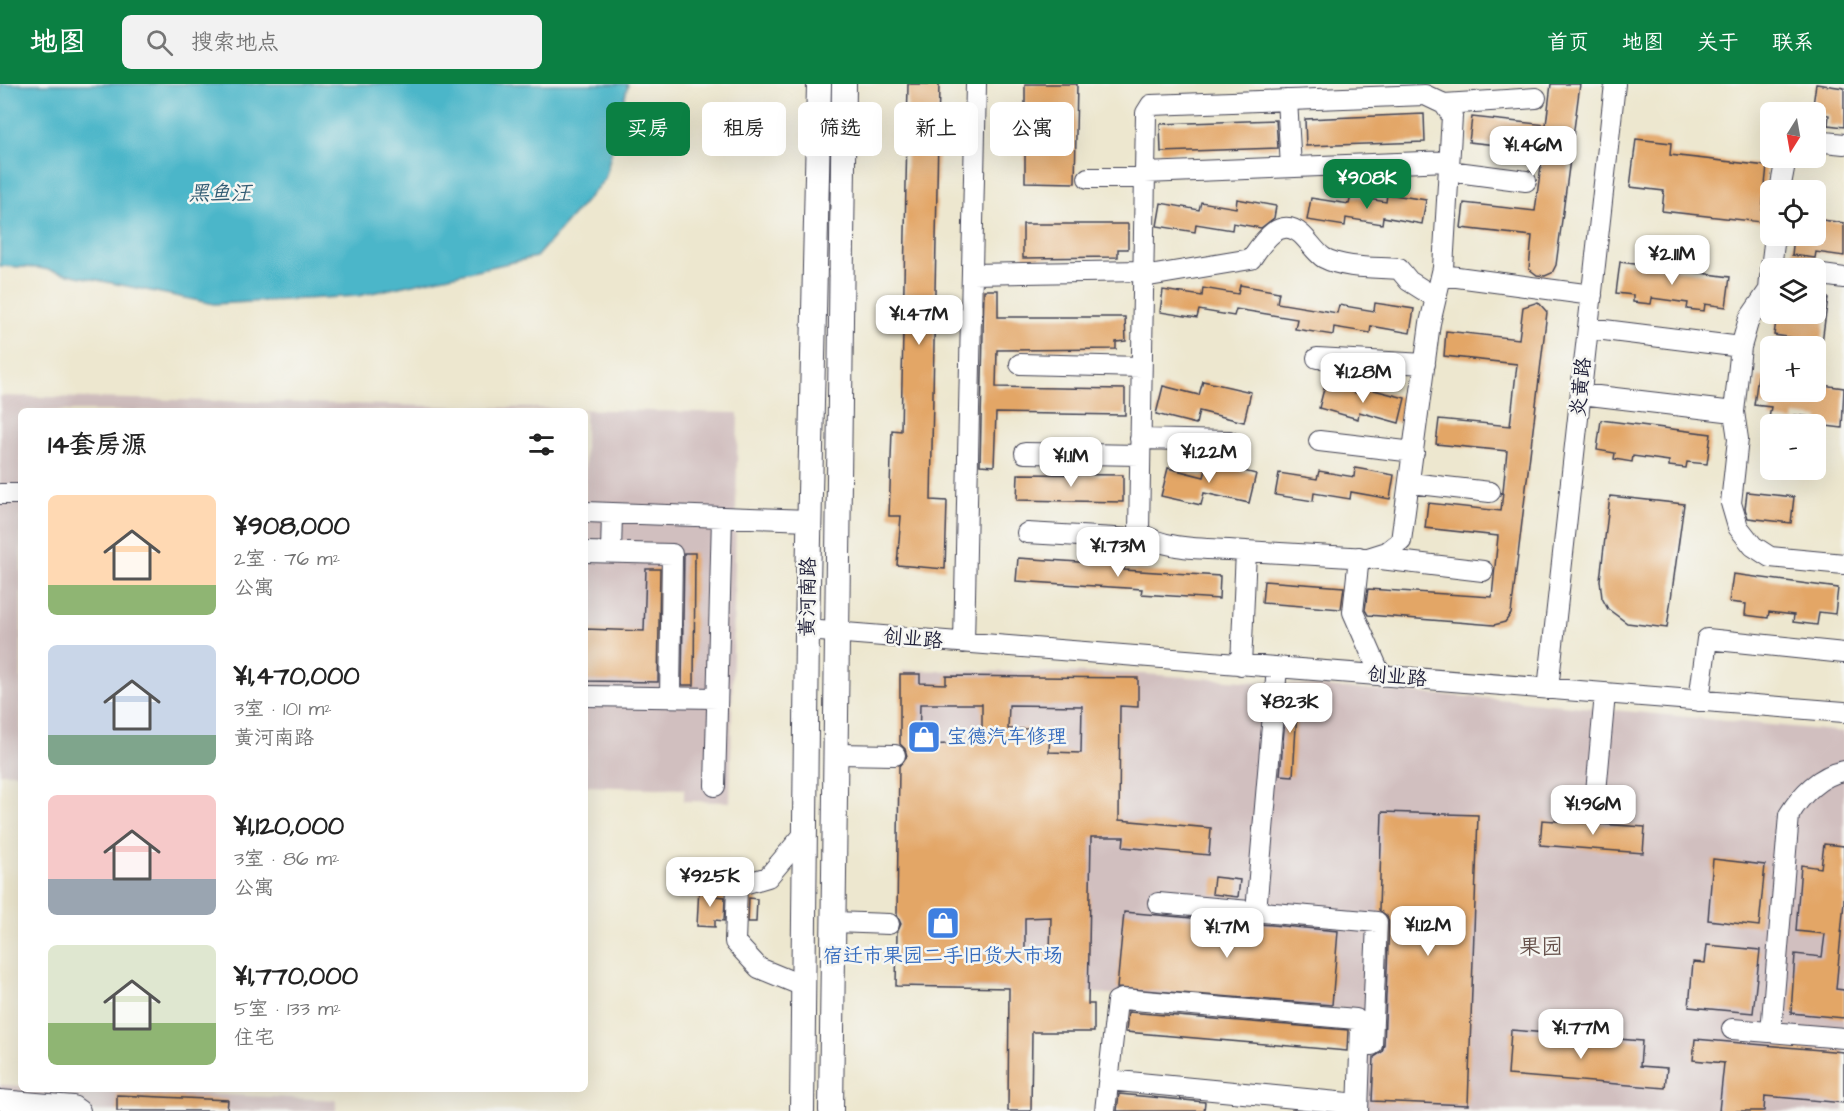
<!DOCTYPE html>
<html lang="zh">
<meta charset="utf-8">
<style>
:root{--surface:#fff;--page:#f2f2f2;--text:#222;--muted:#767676;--accent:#0b8043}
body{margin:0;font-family:"Architects Daughter","LXGW WenKai TC",sans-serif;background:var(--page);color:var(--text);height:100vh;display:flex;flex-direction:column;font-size:22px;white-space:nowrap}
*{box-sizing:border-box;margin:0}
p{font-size:20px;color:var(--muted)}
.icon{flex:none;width:33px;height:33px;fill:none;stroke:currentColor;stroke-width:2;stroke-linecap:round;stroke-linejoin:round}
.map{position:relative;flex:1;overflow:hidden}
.side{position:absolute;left:18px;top:324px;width:570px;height:684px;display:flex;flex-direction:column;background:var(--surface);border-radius:9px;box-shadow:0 6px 24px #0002}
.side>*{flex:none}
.top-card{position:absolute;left:606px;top:18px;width:570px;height:54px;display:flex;gap:12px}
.needle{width:39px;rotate:191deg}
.tools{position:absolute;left:1760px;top:18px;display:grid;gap:12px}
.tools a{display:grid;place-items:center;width:66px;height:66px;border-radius:9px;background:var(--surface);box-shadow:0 6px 24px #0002;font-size:30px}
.price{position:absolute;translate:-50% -51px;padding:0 14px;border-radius:12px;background:#fff;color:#222;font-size:20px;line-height:39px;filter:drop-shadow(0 2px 3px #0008)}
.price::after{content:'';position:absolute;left:50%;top:36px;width:18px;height:14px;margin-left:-9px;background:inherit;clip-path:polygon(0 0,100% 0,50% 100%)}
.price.on{background:var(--accent);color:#fff}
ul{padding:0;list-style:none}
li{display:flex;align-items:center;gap:18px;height:150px;padding:0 30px}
li span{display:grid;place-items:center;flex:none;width:168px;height:120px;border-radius:9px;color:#555}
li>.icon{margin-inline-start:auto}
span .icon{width:72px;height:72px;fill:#fffc;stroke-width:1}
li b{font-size:26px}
h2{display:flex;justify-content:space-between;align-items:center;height:72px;padding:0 30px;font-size:26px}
.tag{padding:0 21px;border-radius:9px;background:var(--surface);box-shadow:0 6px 24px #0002;font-size:21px;line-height:54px}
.tag.on{background:var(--accent);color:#fff}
header{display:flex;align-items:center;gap:36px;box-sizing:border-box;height:84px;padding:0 30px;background:var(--accent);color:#fff}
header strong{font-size:28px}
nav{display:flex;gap:33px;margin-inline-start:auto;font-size:21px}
.search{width:420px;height:54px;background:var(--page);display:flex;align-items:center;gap:15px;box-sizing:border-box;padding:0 21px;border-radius:9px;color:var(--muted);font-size:22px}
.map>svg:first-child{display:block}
.industrial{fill:#d1bfbf}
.water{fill:#4cb6c9;stroke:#376c82;stroke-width:1.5}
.building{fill:#e3a666;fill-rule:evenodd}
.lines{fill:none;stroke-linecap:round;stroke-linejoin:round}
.minor-casing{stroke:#404051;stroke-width:22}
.major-casing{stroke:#404051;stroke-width:26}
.minor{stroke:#fff;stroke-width:20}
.major{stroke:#fff;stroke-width:24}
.labels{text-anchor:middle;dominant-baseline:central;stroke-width:5;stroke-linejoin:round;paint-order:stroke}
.street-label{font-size:20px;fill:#22223b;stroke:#f6f6f2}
.shop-label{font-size:20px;fill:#366cbe;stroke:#f6f6f2;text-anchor:start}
.water-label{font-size:21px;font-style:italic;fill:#335d74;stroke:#f6f6f2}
.quarter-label{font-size:22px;fill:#66504a;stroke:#f6f6f2}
</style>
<header>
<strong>地图</strong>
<div class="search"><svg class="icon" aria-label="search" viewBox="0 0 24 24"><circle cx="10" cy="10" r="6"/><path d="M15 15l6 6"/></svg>搜索地点</div>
<nav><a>首页</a><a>地图</a><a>关于</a><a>联系</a></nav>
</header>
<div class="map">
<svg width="1844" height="1027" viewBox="0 0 1844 1027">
<rect width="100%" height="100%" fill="#f6f6f2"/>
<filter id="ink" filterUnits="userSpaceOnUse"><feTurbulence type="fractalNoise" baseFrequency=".0167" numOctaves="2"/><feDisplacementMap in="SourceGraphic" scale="12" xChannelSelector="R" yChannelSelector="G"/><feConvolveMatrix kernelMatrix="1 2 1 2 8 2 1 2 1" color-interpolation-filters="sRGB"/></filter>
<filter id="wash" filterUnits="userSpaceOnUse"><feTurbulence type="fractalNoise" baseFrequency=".008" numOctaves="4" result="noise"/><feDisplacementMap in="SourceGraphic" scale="24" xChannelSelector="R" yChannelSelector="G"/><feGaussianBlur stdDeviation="1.35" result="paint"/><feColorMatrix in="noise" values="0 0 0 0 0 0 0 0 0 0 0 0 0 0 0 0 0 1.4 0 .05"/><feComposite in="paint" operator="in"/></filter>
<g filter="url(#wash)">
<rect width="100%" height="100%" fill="#ede7cf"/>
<path class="industrial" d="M0 312 738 329 730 718 684 717V705L585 702V327H21V689H0Z
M903 586 1144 590 1499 615 1844 648V1027H1366L1368 927 1092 909 899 902Z
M0 1001 21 1002V1005H93L336 1016V1027H0Z"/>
<path class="water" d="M0 0H628L605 95 536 173 358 212 214 220 39 184 0 182Z"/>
<g id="blocks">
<path class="building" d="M908 0H939L931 416 947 417 945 485 897 481 901 432H889L892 346 901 347Z
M1025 0H1077L1075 99 1025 98Z
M1551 0H1580L1556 181 1552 189 1545 192 1537 191 1529 185 1532 152 1461 144 1464 119 1535 127 1543 66 1469 58 1472 33 1546 41Z
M1816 0 1844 4V43L1828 41 1829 31 1812 28Z
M1424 30 1425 58 1306 62 1305 35Z
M1276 36 1278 64 1161 68 1160 40Z
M1636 55 1671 59 1670 71 1767 82 1761 138 1662 127 1664 107 1630 103Z
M1387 110 1426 116 1422 140 1383 133 1382 140 1346 134 1345 142 1307 136 1311 114 1349 120 1351 112 1386 118Z
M1237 115 1276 122 1274 134 1261 144 1233 139 1232 146 1196 140 1195 148 1157 142 1161 119 1199 126 1201 118 1236 124Z
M1815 135 1844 139V172L1816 168 1815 174 1792 171 1794 152H1815Z
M1023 140H1128V165H1118V173L1023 174Z
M1620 178 1730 193 1726 223 1705 220 1704 227 1687 225 1688 219 1652 214 1651 220 1633 218V211L1616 209Z
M1240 201 1279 208 1277 219 1337 229 1339 221 1374 227 1375 219 1414 225 1410 249 1371 242 1370 249 1334 243 1333 251 1295 245 1297 235 1236 225 1234 232 1199 226 1197 234 1160 228 1163 206 1202 212 1203 204 1238 210Z
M984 206H998V233H1125L1126 257 1116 258V265L997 266 996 303 1125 305V331L996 329 994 382 980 381Z
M1815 212 1828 214 1822 258 1774 251 1777 230H1815Z
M1538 218 1547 228 1511 530 1505 538 1494 541 1368 531 1365 526 1368 505 1492 513 1498 452 1425 444 1428 419 1501 427 1507 367 1436 360 1439 335 1510 342 1517 280 1444 272 1446 247 1519 255 1523 223Z
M1758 292 1770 294V308H1815V300L1844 304 1842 344 1818 341 1819 334 1794 331 1793 337 1769 334 1771 323 1754 321Z
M1203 297 1251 308 1244 338 1199 327 1196 340 1156 330 1163 302 1199 311Z
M1325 301 1364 311 1366 304 1405 314 1399 339 1359 328 1358 335 1319 324Z
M1601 336 1711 350 1707 380 1687 378 1686 384 1669 382V377L1633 372 1632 378 1614 375 1615 369 1597 366Z
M1208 378 1256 390 1249 419 1204 409 1201 421 1161 412 1168 384 1204 393Z
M1355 384 1394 391 1390 415 1351 408 1350 415 1314 409 1313 417 1275 411 1279 389 1317 395 1319 387 1354 393Z
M1018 390 1123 391V418L1017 416Z
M1747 408 1794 413 1791 439 1748 434 1745 425Z
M1610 412 1684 420 1667 544 1627 539 1608 525 1602 514 1600 496Z
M684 469H695L694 601H682Z
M1018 474 1124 481V486L1220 492 1219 515 1141 510 1142 505 1016 497Z
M646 485H660L658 598 585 597V545L644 547Z
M1733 490 1838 504 1835 530 1819 528 1817 541 1793 538 1794 531 1769 528 1768 534 1745 531 1746 520 1729 518Z
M1264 497 1344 503 1341 525 1262 519Z
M900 590H920V599L946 600V592L1138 594V623L1120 622 1119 736 1211 744 1209 771 1123 763 1124 753H1091L1088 920H1094V948H1032L1031 1027H1008L1009 904 896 902 897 849 901 840 897 831 899 682 907 672 905 665 900 660ZM920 620H982V659L919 661ZM1009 621 1082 622 1081 669 1049 668 1050 645H1008ZM1051 833 1050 868 1025 867V834Z
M1287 612 1305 613 1304 627H1297L1293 692 1280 691Z
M1382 728 1478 731 1468 1021 1372 1017 1374 973 1382 968 1384 961 1389 838 1387 832 1379 826Z
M1585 731 1601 732 1600 740 1645 743 1643 769 1540 761 1542 736 1584 739Z
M1824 760 1844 762V818L1836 905 1844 906V934L1791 929 1795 870 1822 873 1825 850 1796 847 1801 781 1821 784Z
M1713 775 1765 781 1759 842 1708 836Z
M1214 793 1240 796 1238 813 1212 810Z
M699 803 715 804 714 812 725 813 724 837 715 836V843L697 842Z
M749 814 757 815 756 838H748Z
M1124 828 1338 847 1332 921 1117 904Z
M1707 861 1760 866 1753 929 1689 923 1693 878 1705 879Z
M1128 928 1348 946 1347 967 1126 948Z
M1511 946 1642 957 1640 982 1667 984 1665 1004 1508 991Z
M1695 955 1844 968V1019L1765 1012 1764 1027H1719L1724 979 1693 976Z
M1119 1010 1205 1018 1204 1027H1117Z
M117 1011 228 1016 227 1027H117Z"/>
</g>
</g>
<g filter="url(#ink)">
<use href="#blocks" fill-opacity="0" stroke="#404051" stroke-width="1.5"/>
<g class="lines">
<defs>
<path id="minor" d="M1287 16 1291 83
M1444 20 1536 14
M1815 57 1844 60
M1449 87 1526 97
M1145 89 1449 77
M1088 94H1145
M1780 106 1786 74
M1771 184 1775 152
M972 190 1143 187
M1815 190 1844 194
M1442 191 1592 211
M1143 193 1251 175C1262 159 1279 131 1301 150 1309 157 1315 168 1324 174 1345 185 1376 183 1399 185L1409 197 1436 214
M1770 194 1769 206 1749 235 1741 263 1734 328 1738 355 1731 419 1738 443 1753 462 1770 473 1844 480
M1588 244 1741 263
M1317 274 1425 280
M1020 280 1141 283
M1581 310 1734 328
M1140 355 1229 357
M1319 357 1414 368
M1025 369 1140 371
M1410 399 1490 408
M0 410H21
M585 428 809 436
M1027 449 1150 456
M585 468 672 470 670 613
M611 468 612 429
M1359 473 1353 528 1381 592
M1372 474 1483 487
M807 546 1844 628
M964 559 976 0
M1241 581 1246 467 1368 474 1387 468 1401 457 1430 239 1443 184 1452 32 1444 20 1425 11 1151 21 1146 29 1139 448C1166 468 1213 464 1246 467
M1548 605 1615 0
M585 612 717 614
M1699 617 1707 555 1844 569
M837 670 895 671
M715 702 722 433
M1595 719 1605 610
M1158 819 1377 838 1372 961
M1256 827 1277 584
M834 838 889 840
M803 902 759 884 735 858 737 802 768 793 805 749
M1732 945 1844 954
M1771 948 1789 731C1801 711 1820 691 1844 687
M1108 996 1358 1020
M0 1016 73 1022 80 1027
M1105 1027 1117 917 1122 915 1356 935 1361 941 1358 1027"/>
<path id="major" d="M802 1027 807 546 819 0
M831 1027 844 0"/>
</defs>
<use href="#minor" class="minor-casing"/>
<use href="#major" class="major-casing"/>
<use href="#minor" class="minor"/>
<use href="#major" class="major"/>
</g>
</g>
<defs>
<symbol id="shop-square" viewBox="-11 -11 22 22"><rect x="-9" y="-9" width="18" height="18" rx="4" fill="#3f7fe0" stroke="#f6f6f2"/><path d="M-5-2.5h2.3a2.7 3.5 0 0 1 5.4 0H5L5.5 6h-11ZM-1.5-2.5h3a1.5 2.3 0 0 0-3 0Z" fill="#fff"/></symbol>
</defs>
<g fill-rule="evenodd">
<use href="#shop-square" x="905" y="634" width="38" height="38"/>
<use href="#shop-square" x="924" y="820" width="38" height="38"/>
</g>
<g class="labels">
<g class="street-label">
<text transform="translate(1581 303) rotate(-84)">炎黄路</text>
<text transform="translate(808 513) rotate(-89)">黄河南路</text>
<text transform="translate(913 555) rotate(5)">创业路</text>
<text transform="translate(1397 593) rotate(5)">创业路</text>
</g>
<g class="shop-label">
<text x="947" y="653">宝德汽车修理</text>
<text x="943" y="872" text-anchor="middle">宿迁市果园二手旧货大市场</text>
</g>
<g class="water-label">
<text x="220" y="109">黑鱼汪</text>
</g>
<g class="quarter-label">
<text x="1541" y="863">果园</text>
</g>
</g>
</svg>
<div class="tools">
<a><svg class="needle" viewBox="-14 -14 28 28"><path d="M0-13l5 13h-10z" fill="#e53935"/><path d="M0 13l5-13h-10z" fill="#767676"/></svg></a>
<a><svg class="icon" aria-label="locate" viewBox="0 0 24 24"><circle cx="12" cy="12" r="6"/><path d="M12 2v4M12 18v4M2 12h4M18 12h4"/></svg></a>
<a><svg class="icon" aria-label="layers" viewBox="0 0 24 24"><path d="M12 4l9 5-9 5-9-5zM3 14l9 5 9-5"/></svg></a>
<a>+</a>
<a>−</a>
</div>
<b class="price" style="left:1533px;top:93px">¥1.46M</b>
<b class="price on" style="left:1367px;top:126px">¥908K</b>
<b class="price" style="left:1672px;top:202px">¥2.11M</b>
<b class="price" style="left:919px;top:262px">¥1.47M</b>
<b class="price" style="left:1363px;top:320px">¥1.28M</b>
<b class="price" style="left:1209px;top:400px">¥1.22M</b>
<b class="price" style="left:1071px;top:404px">¥1.1M</b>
<b class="price" style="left:1118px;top:494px">¥1.73M</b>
<b class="price" style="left:1290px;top:650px">¥823K</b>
<b class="price" style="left:1593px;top:752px">¥1.96M</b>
<b class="price" style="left:710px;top:824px">¥925K</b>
<b class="price" style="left:1428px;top:873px">¥1.12M</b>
<b class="price" style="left:1227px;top:875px">¥1.7M</b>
<b class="price" style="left:1581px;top:976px">¥1.77M</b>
<div class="top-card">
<a class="tag on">买房</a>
<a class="tag">租房</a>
<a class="tag">筛选</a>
<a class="tag">新上</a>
<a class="tag">公寓</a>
</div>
<section class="side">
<h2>14套房源<svg class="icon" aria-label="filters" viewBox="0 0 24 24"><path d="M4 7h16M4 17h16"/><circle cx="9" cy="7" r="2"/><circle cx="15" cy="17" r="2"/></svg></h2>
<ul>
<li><span style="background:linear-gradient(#ffd9b3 75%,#8fb573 0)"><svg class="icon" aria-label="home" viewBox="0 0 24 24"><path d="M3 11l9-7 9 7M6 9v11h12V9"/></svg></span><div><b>¥908,000</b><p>2室 · 76 m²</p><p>公寓</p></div></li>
<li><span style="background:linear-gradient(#c9d6e8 75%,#7fa58c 0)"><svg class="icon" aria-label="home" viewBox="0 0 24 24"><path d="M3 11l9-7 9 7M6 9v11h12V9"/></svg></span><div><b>¥1,470,000</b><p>3室 · 101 m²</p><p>黄河南路</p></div></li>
<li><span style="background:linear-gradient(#f6c9c9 70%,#9aa5b1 0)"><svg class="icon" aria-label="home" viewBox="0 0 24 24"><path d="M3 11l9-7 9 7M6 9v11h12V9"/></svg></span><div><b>¥1,120,000</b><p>3室 · 86 m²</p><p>公寓</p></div></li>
<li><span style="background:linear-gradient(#dfe7d0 65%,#8fb573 0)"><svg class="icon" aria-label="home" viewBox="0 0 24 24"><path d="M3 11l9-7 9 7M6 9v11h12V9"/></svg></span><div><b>¥1,770,000</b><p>5室 · 133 m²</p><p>住宅</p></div></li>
</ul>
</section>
</div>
